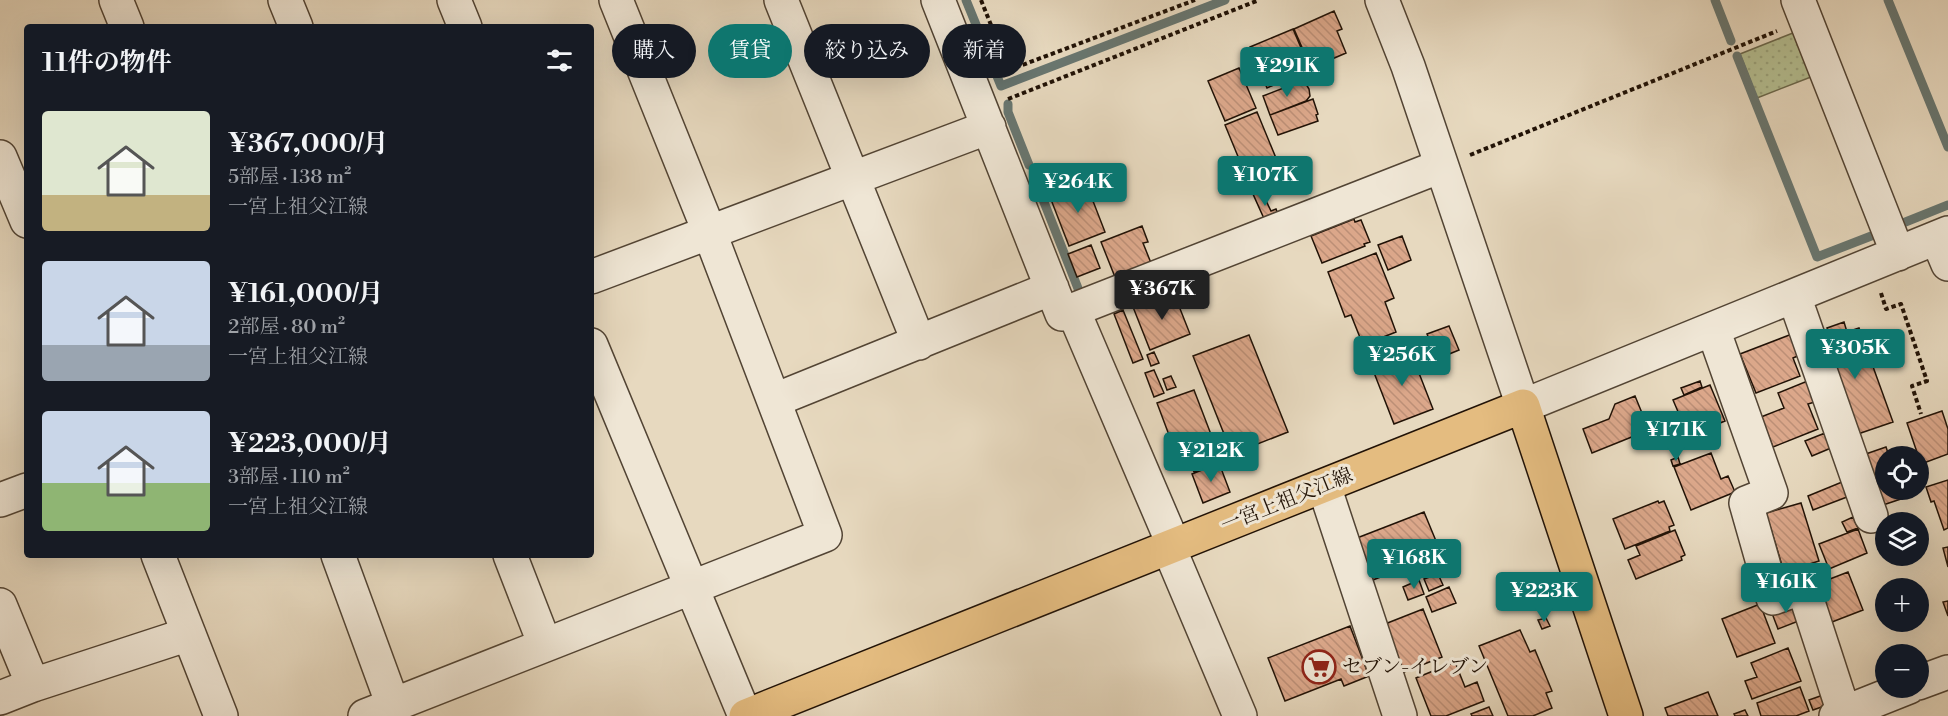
<!DOCTYPE html>
<html lang="ja">
<meta charset="utf-8">
<style>
:root{--surface:#171b24;--page:#20242c;--text:#f1f3f6;--muted:#9ea1a6;--accent:#0f766e}
body{margin:0;font-family:"Libre Bodoni","Noto Serif JP",serif;background:var(--page);color:var(--text);height:100vh;display:flex;flex-direction:column;font-size:22px;white-space:nowrap}
*{box-sizing:border-box;margin:0}
p{font-size:20px;color:var(--muted)}
.icon{flex:none;width:33px;height:33px;fill:none;stroke:currentColor;stroke-width:2;stroke-linecap:round;stroke-linejoin:round}
.map{position:relative;flex:1;overflow:hidden}
.drawer{position:absolute;left:24px;top:24px;width:570px;height:534px;display:flex;flex-direction:column;background:var(--surface);border-radius:6px;box-shadow:0 6px 24px #0002}
.drawer>*{flex:none}
.banner{position:absolute;left:612px;top:24px;width:570px;height:54px;display:flex;gap:12px}
.buttons{position:absolute;left:1875px;top:446px;display:grid;gap:12px}
.buttons a{display:grid;place-items:center;width:54px;height:54px;border-radius:50%;background:var(--surface);box-shadow:0 6px 24px #0002;font-size:30px}
.price{position:absolute;translate:-50% -51px;padding:0 14px;border-radius:6px;background:var(--accent);color:#fff;font-size:20px;line-height:39px;filter:drop-shadow(0 2px 3px #0008)}
.price::after{content:'';position:absolute;left:50%;top:36px;width:18px;height:14px;margin-left:-9px;background:inherit;clip-path:polygon(0 0,100% 0,50% 100%)}
.price.on{background:#222;color:#fff}
ul{padding:0;list-style:none}
li{display:flex;align-items:center;gap:18px;height:150px;padding:0 18px}
li span{display:grid;place-items:center;flex:none;width:168px;height:120px;border-radius:6px;color:#555}
li>.icon{margin-inline-start:auto}
span .icon{width:72px;height:72px;fill:#fffc;stroke-width:1}
li b{font-size:26px}
h2{display:flex;justify-content:space-between;align-items:center;height:72px;padding:0 18px;font-size:26px}
.pill{padding:0 21px;border-radius:27px;background:var(--surface);box-shadow:0 6px 24px #0002;font-size:21px;line-height:54px}
.pill.on{background:var(--accent);color:#fff}
.map>svg:first-child{display:block}
.grass{fill:url(#grass-dots);stroke:#6b684c;stroke-width:1.5}
.lines{fill:none;stroke-linecap:round;stroke-linejoin:round}
.stream{stroke:#687670;stroke-width:9}
.building{fill:url(#building-back-hatch);stroke:#211206;stroke-width:1.5}
.minor-casing{stroke:#524434;stroke-width:36}
.major-casing{stroke:#211206;stroke-width:36}
.path{stroke:#211206;stroke-width:4;stroke-dasharray:4.5 3;stroke-linecap:butt}
.minor{stroke:#efe6d5;stroke-width:33}
.major{stroke:#e4bc80;stroke-width:33}
.labels{text-anchor:middle;dominant-baseline:central;stroke-width:6;stroke-linejoin:round;paint-order:stroke}
.street-label{font-size:20px;fill:#211206;stroke:#efe6d5}
.poi-label{font-size:20px;fill:#211206;stroke:#efe6d5;text-anchor:start}
</style>
<div class="map">
<svg width="1948" height="716" viewBox="0 0 1948 716">
<defs>
<pattern id="grass-dots" width="8" height="8" patternUnits="userSpaceOnUse" patternTransform="scale(1.5)"><rect width="8" height="8" fill="#b5bf92"/><path d="M2 2h.1M6 6h.1" fill="none" stroke="#9ba37c" stroke-width="1.8" stroke-linecap="round"/></pattern>
<pattern id="building-back-hatch" width="6" height="6" patternUnits="userSpaceOnUse" patternTransform="scale(1.5)"><rect width="6" height="6" fill="#dba78a"/><path d="M-1 5l2 2M0 0l6 6M5-1l2 2" fill="none" stroke="#bc8f76"/></pattern>
</defs>
<rect width="100%" height="100%" fill="#e7d9bf"/>
<filter id="stains"><feTurbulence type="fractalNoise" baseFrequency=".00333" numOctaves="4"/><feColorMatrix values="0 0 0 0 .2 0 0 0 0 .09 0 0 0 0 .02 0 0 0 .5 -.17"/></filter>
<radialGradient id="worn" r=".72"><stop offset=".6" stop-color="#630" stop-opacity="0"/><stop offset="1" stop-color="#630" stop-opacity=".3"/></radialGradient>
<path class="grass" d="M1798 31 1816 75 1757 98 1740 54Z"/>
<g class="lines">
<path class="stream" d="M966 0 1001 86 1225 0
M1715 0 1731 41
M1888 0 1948 147
M1737 56 1817 257 1879 233
M1008 104V112L1029 165
M1040 192 1081 296
M1898 225 1948 205"/>
</g>
<path class="building" d="M1334 11 1342 29 1337 31 1346 53 1311 68 1294 29Z
M1293 29 1310 69 1267 88 1250 47Z
M1239 68 1256 108 1225 121 1208 81Z
M1299 82 1306 84 1309 89 1310 96 1306 101 1270 115 1263 96Z
M1313 99 1318 114 1316 115 1318 121 1278 135 1270 115Z
M1257 112 1283 175 1251 188 1225 125Z
M1086 183 1105 232 1069 246 1050 197Z
M1260 188 1271 211 1276 209 1279 217 1266 223 1253 194 1255 193 1254 190Z
M1354 219 1355 222 1361 220 1370 242 1364 244 1365 246 1322 263 1311 236Z
M1142 226 1148 242 1143 243 1151 263 1115 277 1101 242Z
M1402 236 1411 260 1388 270 1378 245Z
M1091 245 1100 268 1077 277 1068 254Z
M1376 253 1394 298 1385 302 1396 332 1363 345 1351 315 1345 317 1328 272Z
M1173 291 1190 334 1150 350 1133 307Z
M1123 310 1143 359 1133 363 1114 314Z
M1844 322 1847 332 1859 328 1893 422 1852 436 1819 343 1831 338 1827 328Z
M1449 326 1459 350 1437 359 1427 334Z
M1792 334 1800 355 1793 358 1800 376 1756 393 1740 354Z
M1249 335 1288 432 1232 454 1193 356Z
M1410 350 1433 409 1394 424 1371 365Z
M1154 352 1159 363 1151 366 1147 355Z
M1154 370 1164 393 1154 397 1145 373Z
M1171 376 1176 387 1167 390 1163 379Z
M1810 380 1818 401 1808 404 1818 429 1773 447 1761 417 1784 408 1778 393Z
M1700 381 1702 387 1684 395 1681 388Z
M1710 385 1725 421 1675 441 1666 418 1679 414 1673 400Z
M1194 390 1212 437 1175 451 1157 403Z
M1635 396 1649 430 1592 453 1583 429 1609 419 1615 404Z
M1942 411 1948 429V454L1921 464 1907 423Z
M1703 431 1706 438 1694 442 1692 435Z
M1825 433 1831 448 1812 456 1805 441Z
M1205 440 1211 455 1215 454 1218 463 1194 472 1185 448Z
M1886 447 1889 456H1886V470L1867 477 1860 456Z
M1711 453 1721 479 1728 476 1735 492 1691 510 1674 467Z
M1678 457 1680 464 1673 466 1671 460Z
M1219 463 1230 492 1203 503 1192 474Z
M1886 470V483L1877 486 1873 475Z
M1948 480V528L1944 530 1934 501 1931 502 1926 487Z
M1842 482 1847 497 1813 510 1808 496Z
M1886 484V489H1901L1904 498 1877 507 1871 489Z
M1658 501 1659 503 1664 501 1674 525 1669 527 1670 531 1625 549 1613 519Z
M1801 503 1819 561 1784 572 1766 513Z
M1424 512 1441 553 1373 580 1357 538Z
M1853 517 1858 528 1847 532 1842 522Z
M1858 529 1867 553 1829 569 1819 544Z
M1675 530 1685 555 1681 557 1682 560 1636 579 1628 560 1640 555 1636 546Z
M1948 547V567L1943 548Z
M1848 572 1863 610 1832 622 1817 584Z
M1438 574 1443 585 1429 591 1424 579Z
M1419 580 1424 594 1408 600 1403 587Z
M1449 587 1456 603 1432 612 1426 597Z
M1793 599 1801 620 1778 629 1770 608Z
M1948 601V616L1943 602Z
M1760 604 1775 643 1737 657 1722 619Z
M1423 609 1442 657 1404 672 1385 624Z
M1546 618 1550 626 1542 629 1538 620Z
M1350 626 1369 676 1344 686 1341 679 1285 701 1268 658Z
M1520 630 1530 652 1535 650 1552 691 1546 693 1552 708 1533 716H1508L1479 646Z
M1788 648 1801 681 1752 699 1745 681 1757 677 1751 663Z
M1455 662 1465 687 1477 682 1484 701 1446 716H1431L1416 678Z
M1800 687 1809 711 1796 716H1761L1757 703Z
M1708 692 1718 716H1668L1665 708Z
M1826 694 1830 704 1813 710 1809 700Z
M1489 707 1493 716H1472L1471 714Z
M1745 710 1748 716H1735L1734 714Z"/>
<g class="lines">
<defs>
<path id="minor" d="M116 0 127 27
M285 0 296 27
M454 0 465 27
M781 0 919 343
M938 0 1062 314 1073 310 1174 546
M1382 0 1408 66 1523 406 1948 233
M1798 0 1898 254
M0 157 27 221
M1937 238 1948 264
M591 277 989 127
M1794 296 1871 516
M1073 310 1441 166
M1713 329 1771 493 1746 503 1773 598 1803 587 1845 716
M591 345 745 716
M775 400 1052 288
M1324 486 1400 716
M0 500 27 490
M1169 548 1240 716
M158 555 221 716
M338 555 393 705
M510 555 545 645
M0 605 33 685
M1918 683 1948 672
M0 698 33 685 189 634
M365 716 825 535 709 231 616 0
M1836 716 1909 687"/>
<path id="major" d="M746 716 1523 406 1626 716"/>
</defs>
<use href="#minor" class="minor-casing"/>
<use href="#major" class="major-casing"/>
<path class="path" d="M981 0 1009 70 1195 0
M1008 99 1259 0
M1470 155 1777 31
M1881 293 1886 309 1901 304 1927 381 1912 386 1921 414"/>
<use href="#minor" class="minor"/>
<use href="#major" class="major"/>
</g>
<defs>
<symbol id="supermarket-ring" viewBox="-11 -11 22 22"><circle r="9.5" fill="#efe6d5" stroke="#8f2418" stroke-width="1.5"/><path d="M-6-5.5h2.5l.6 2H6L4.5 2H-2.5L-4.4-4H-6ZM-1.5 3.2a1.3 1.3 0 1 0 .1 0ZM3 3.2a1.3 1.3 0 1 0 .1 0Z" fill="#8f2418"/></symbol>
</defs>
<g fill-rule="evenodd">
<use href="#supermarket-ring" x="1300" y="648" width="38" height="38"/>
</g>
<g class="labels">
<g class="street-label">
<text transform="translate(1287 501) rotate(-22)">一宮上祖父江線</text>
</g>
<g class="poi-label">
<text x="1342" y="667">セブン-イレブン</text>
</g>
</g>
<rect width="100%" height="100%" filter="url(#stains)"/>
<rect width="100%" height="100%" fill="url(#worn)"/>
</svg>
<div class="buttons">
<a><svg class="icon" aria-label="locate" viewBox="0 0 24 24"><circle cx="12" cy="12" r="6"/><path d="M12 2v4M12 18v4M2 12h4M18 12h4"/></svg></a>
<a><svg class="icon" aria-label="layers" viewBox="0 0 24 24"><path d="M12 4l9 5-9 5-9-5zM3 14l9 5 9-5"/></svg></a>
<a>+</a>
<a>−</a>
</div>
<b class="price" style="left:1287px;top:98px">¥291K</b>
<b class="price" style="left:1265px;top:207px">¥107K</b>
<b class="price" style="left:1078px;top:214px">¥264K</b>
<b class="price on" style="left:1162px;top:321px">¥367K</b>
<b class="price" style="left:1855px;top:380px">¥305K</b>
<b class="price" style="left:1402px;top:387px">¥256K</b>
<b class="price" style="left:1676px;top:462px">¥171K</b>
<b class="price" style="left:1211px;top:483px">¥212K</b>
<b class="price" style="left:1414px;top:590px">¥168K</b>
<b class="price" style="left:1786px;top:614px">¥161K</b>
<b class="price" style="left:1544px;top:623px">¥223K</b>
<div class="banner">
<a class="pill">購入</a>
<a class="pill on">賃貸</a>
<a class="pill">絞り込み</a>
<a class="pill">新着</a>
</div>
<section class="drawer">
<h2>11件の物件<svg class="icon" aria-label="filters" viewBox="0 0 24 24"><path d="M4 7h16M4 17h16"/><circle cx="9" cy="7" r="2"/><circle cx="15" cy="17" r="2"/></svg></h2>
<ul>
<li><span style="background:linear-gradient(#dfe7d0 70%,#c2b280 0)"><svg class="icon" aria-label="home" viewBox="0 0 24 24"><path d="M3 11l9-7 9 7M6 9v11h12V9"/></svg></span><div><b>¥367,000/月</b><p>5部屋 · 138 m²</p><p>一宮上祖父江線</p></div></li>
<li><span style="background:linear-gradient(#c9d6e8 70%,#9aa5b1 0)"><svg class="icon" aria-label="home" viewBox="0 0 24 24"><path d="M3 11l9-7 9 7M6 9v11h12V9"/></svg></span><div><b>¥161,000/月</b><p>2部屋 · 80 m²</p><p>一宮上祖父江線</p></div></li>
<li><span style="background:linear-gradient(#c9d6e8 60%,#8fb573 0)"><svg class="icon" aria-label="home" viewBox="0 0 24 24"><path d="M3 11l9-7 9 7M6 9v11h12V9"/></svg></span><div><b>¥223,000/月</b><p>3部屋 · 110 m²</p><p>一宮上祖父江線</p></div></li>
</ul>
</section>
</div>
